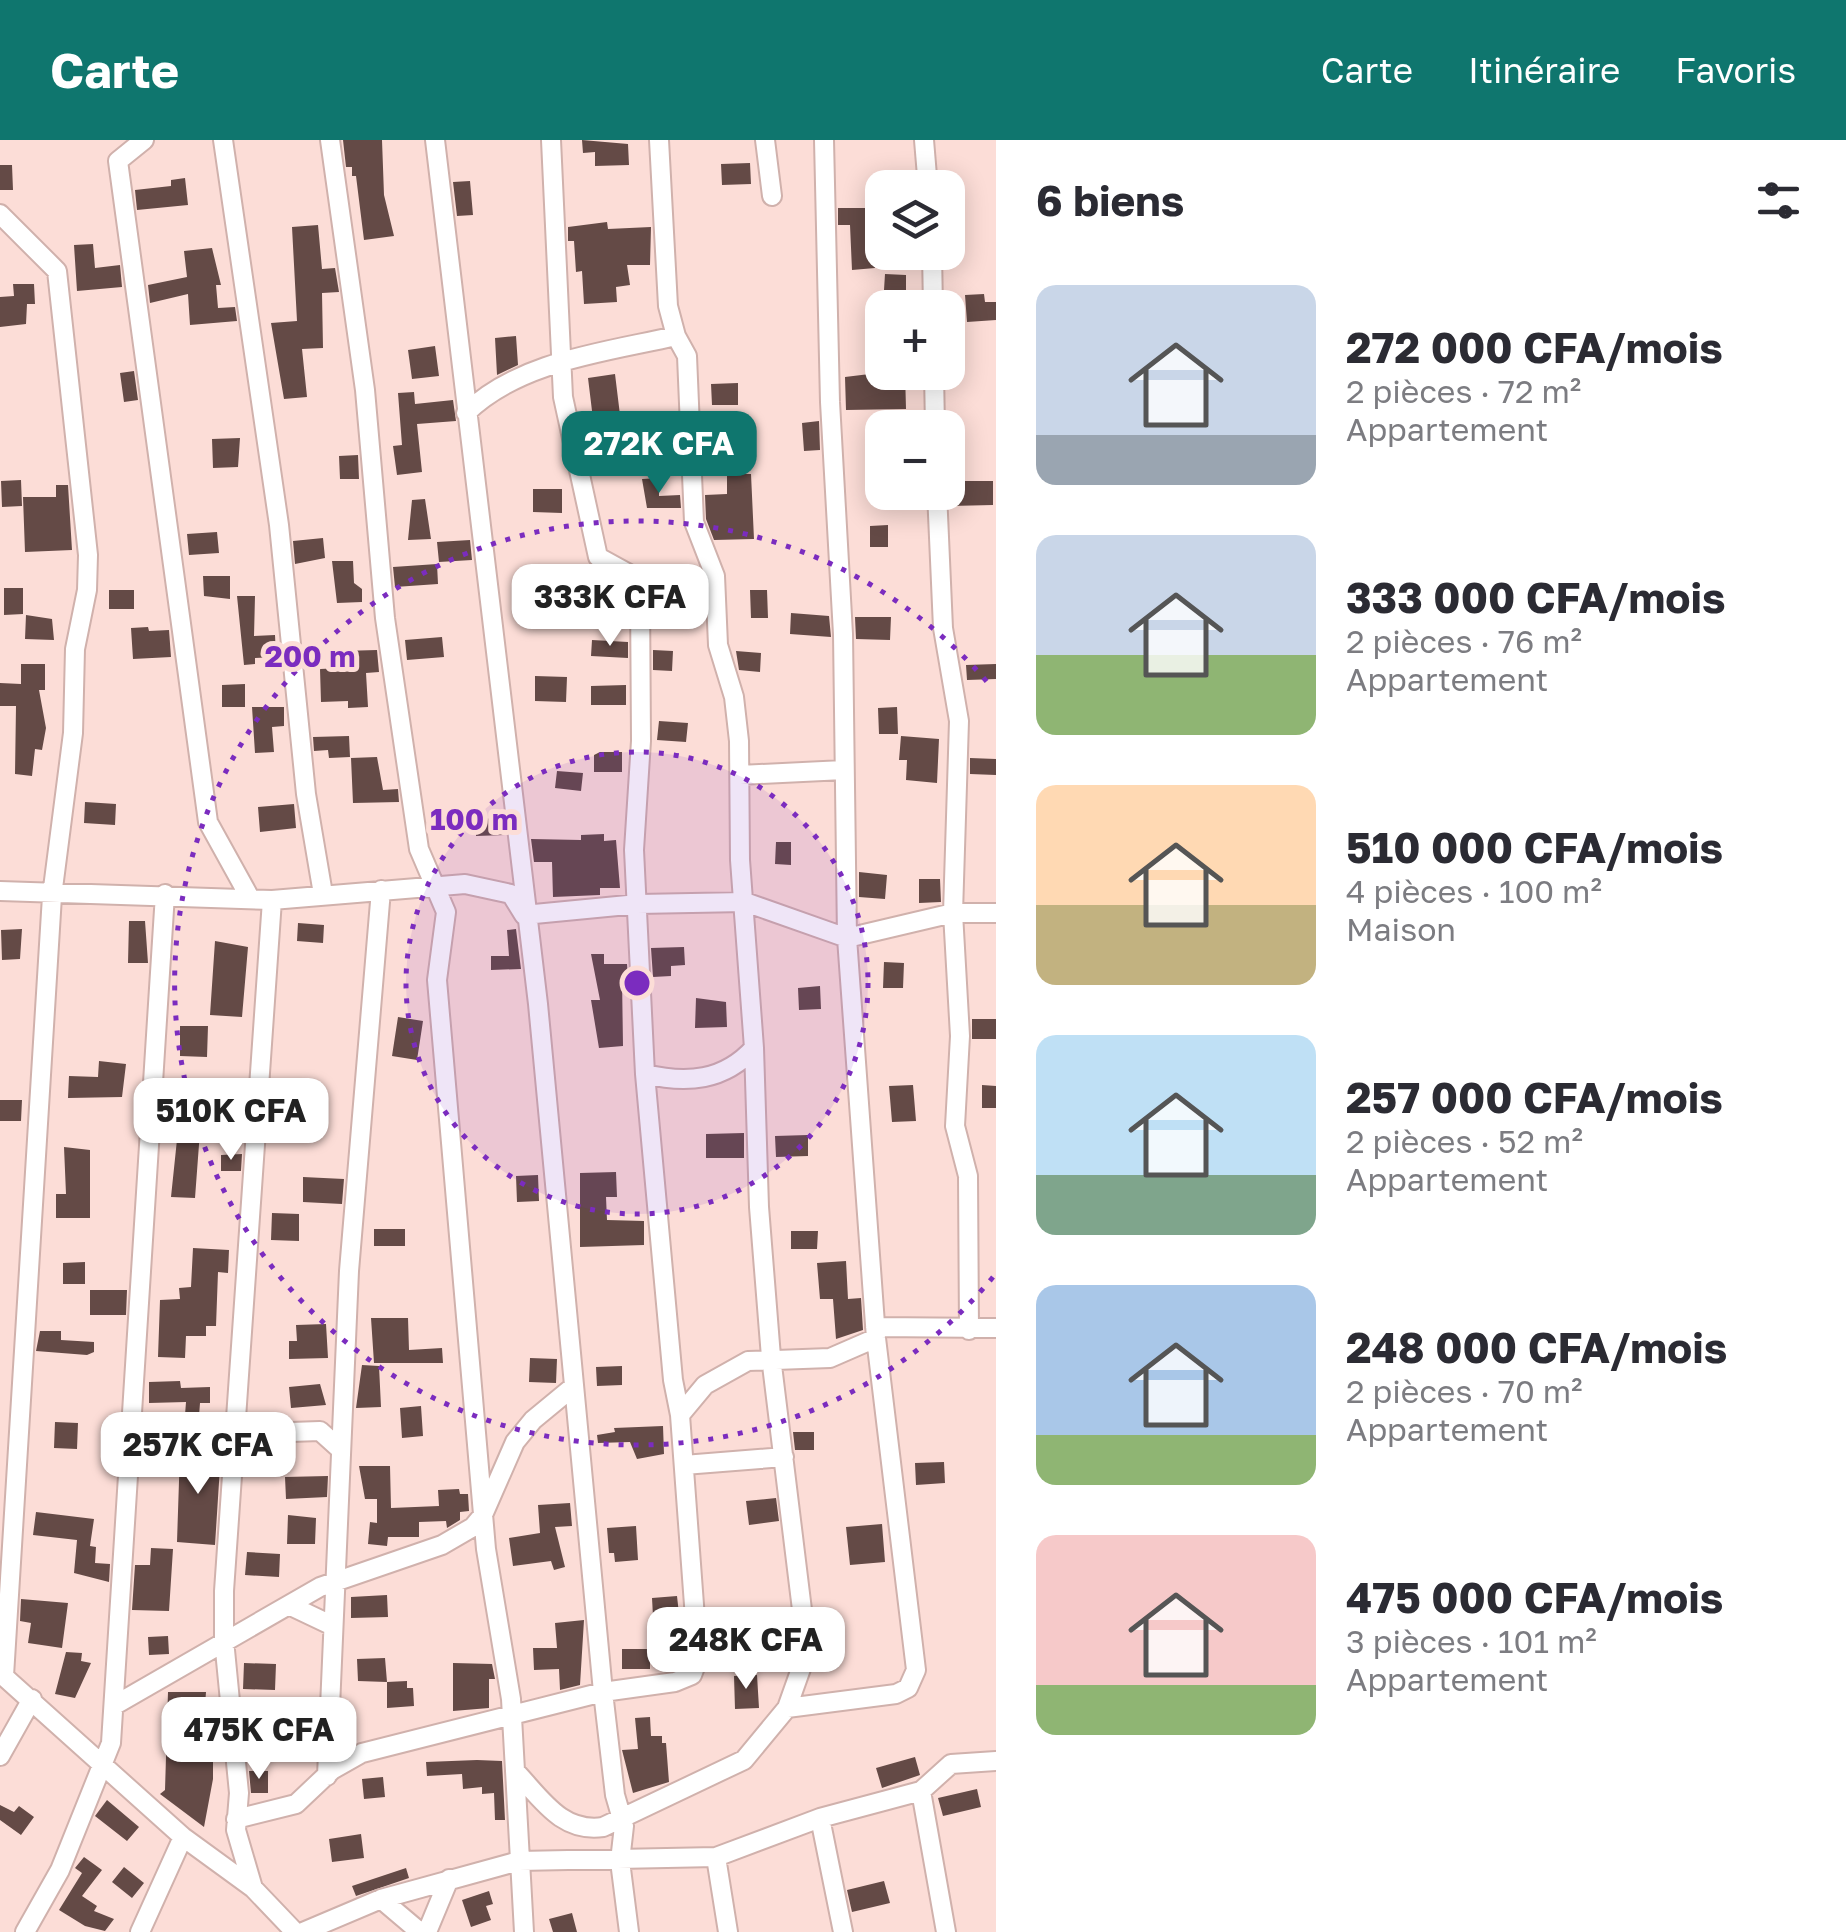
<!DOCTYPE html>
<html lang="fr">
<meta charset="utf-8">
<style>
:root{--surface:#fff;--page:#f2f2f3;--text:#2b2b33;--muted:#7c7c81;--accent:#0f766e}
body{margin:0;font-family:"Golos Text",sans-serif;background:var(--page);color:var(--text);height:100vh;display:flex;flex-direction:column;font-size:38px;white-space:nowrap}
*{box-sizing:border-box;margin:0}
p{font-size:32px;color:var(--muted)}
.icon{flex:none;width:55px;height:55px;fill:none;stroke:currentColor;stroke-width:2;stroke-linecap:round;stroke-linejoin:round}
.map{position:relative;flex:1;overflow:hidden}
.details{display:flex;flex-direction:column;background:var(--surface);width:850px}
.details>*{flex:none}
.controls{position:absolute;left:865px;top:30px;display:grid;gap:20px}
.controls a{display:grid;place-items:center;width:100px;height:100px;border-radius:20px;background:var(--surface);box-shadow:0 5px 25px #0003;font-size:50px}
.price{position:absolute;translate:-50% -85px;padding:0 22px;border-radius:20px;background:#fff;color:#222;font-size:32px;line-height:65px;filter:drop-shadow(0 2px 5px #0008)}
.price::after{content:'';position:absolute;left:50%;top:60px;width:30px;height:22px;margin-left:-15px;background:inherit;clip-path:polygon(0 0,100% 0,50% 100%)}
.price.active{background:var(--accent);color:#fff}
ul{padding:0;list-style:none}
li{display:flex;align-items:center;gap:30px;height:250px;padding:0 40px}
li span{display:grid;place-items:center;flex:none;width:280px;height:200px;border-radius:20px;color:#555}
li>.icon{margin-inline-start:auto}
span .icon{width:120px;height:120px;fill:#fffc;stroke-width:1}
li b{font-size:42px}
h2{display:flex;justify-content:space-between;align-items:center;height:120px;padding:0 40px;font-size:42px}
header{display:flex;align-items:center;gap:60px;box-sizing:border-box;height:140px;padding:0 50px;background:var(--accent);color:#fff}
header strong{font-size:48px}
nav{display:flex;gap:55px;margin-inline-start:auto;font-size:35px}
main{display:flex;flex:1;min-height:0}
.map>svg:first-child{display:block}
.building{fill:#644a46}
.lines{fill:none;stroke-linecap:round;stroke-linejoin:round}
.street-casing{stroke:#d0b1ac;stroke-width:22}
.street{stroke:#fff;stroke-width:18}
.ring{fill:none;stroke:#7b2cbf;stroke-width:5;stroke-dasharray:5 10}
.centre{fill:#7b2cbf;stroke:#fcddd7;stroke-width:5}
.ring-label{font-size:30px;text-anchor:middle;font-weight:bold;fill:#7b2cbf;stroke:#fcddd7;stroke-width:10;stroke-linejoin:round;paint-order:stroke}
</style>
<header>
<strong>Carte</strong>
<nav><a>Carte</a><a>Itinéraire</a><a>Favoris</a></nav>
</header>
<main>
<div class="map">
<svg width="996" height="1792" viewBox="0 0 996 1792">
<rect width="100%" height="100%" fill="#fcddd7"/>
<path class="building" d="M343 0H382L384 55 394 96 364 100 356 36H352V27H346Z
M582 0 628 4 629 25 595 26V12L583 13Z
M750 23 751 44 722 45 721 24Z
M0 25H12L13 50H0Z
M185 38 188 65 137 70 135 50 171 46V40Z
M470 41 473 75 457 76 453 42Z
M838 68H875V128L852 130 850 85H838Z
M607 82 608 89 651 87 650 125H627L630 145 616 147 617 162 584 164 582 131 576 132 574 101H568V87Z
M318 85 322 129 335 128 339 152 322 153 323 208 302 209 307 257 284 259 271 183 297 181 292 87Z
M93 104 95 128 120 125 122 147 77 151 74 105Z
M212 108 221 145H216L218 168 235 167 237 181 190 185 188 154 150 163 148 145 187 137 184 111Z
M885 134 906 135V151L884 150Z
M13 144H34L35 164H27L26 184 0 187V157L14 156Z
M984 154 985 162H996V180L967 182 965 155Z
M516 196 518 225 497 235 495 198Z
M435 206 439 236 412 239 408 210Z
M134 231 138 260 124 262 120 233Z
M886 232H905L906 269 846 270 845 237Z
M615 234 620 275 593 279 588 238Z
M738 243V265H712L711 244Z
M414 252 415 264 453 260 456 281 417 284 422 332 397 335 393 306 402 305 398 253Z
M819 281 820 310 804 311 802 283Z
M715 291 740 292V311H715Z
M240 298 238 327 213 328 212 299Z
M358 315 359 339H340L339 316Z
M727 334H751L754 399 714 400 706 379 705 355 727 354Z
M659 338V356L680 355 681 368H647L642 339Z
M21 340 22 366 2 367 1 341Z
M948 341H993V365L950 366Z
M56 345H68L72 410 25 412 23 357H56Z
M533 349H562V373L533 372Z
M425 359 431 399 408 400 412 360Z
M888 385V407H870V386Z
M217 392 219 413 189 415 187 394Z
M323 398 325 418 295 424 293 401Z
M470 400 472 420 439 422 437 402Z
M332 421H353L354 443 362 449V462L337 463Z
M437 424 438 444 395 447 393 427Z
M203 436H230V459L204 456Z
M4 448H23V474L4 475Z
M109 450H134V469H109Z
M750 450H767L768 478H751Z
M237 456H255L254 496 275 495 276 517 255 518V524L244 525Z
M791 473 829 476 831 497 790 494Z
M26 475 52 479 54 500 25 499Z
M855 477H891L890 500 856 499Z
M148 487 149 491 169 490 171 517 133 519 131 488Z
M442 497 444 517 407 520 405 500Z
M592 500 628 502V518L591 516Z
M377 510 379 532 366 533 368 567 348 568V561L321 562 320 529 343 528 342 511Z
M653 510 673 511 672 531 653 530Z
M736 511 761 513 760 532 739 530Z
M21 524H45V550H39L46 588 42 610 35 609 32 636 15 634 16 566H0V543L21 544Z
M996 524V539L967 540 966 525Z
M535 536 567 537 566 562 535 561Z
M245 544V567H222V545Z
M626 545V565H591V546Z
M252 567H284V586L272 587 274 612 255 613Z
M897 567 898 594H879L878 568Z
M659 581 688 583 686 602 657 600Z
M349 596 350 617 329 618 328 610 314 611 313 597Z
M901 596 939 599 937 643 906 640 907 620H899Z
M600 612H622V632H594V615Z
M377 617 383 650 398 649 399 662 353 663 351 618Z
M970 618 996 619V635L970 634Z
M557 631 583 633 581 651 555 648Z
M85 662 116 664 115 685 84 683Z
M294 664 296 688 260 692 258 667Z
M503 678 505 695 476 696V679Z
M604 694V701L616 700 620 748H600V755L553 757 552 722H534L531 699 581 700V695Z
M776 702H791V725L775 724Z
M859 732 887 735 885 759 859 757Z
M919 739H940L941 762 919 763Z
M129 781H145L148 823H128Z
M298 783 324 785 323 803 297 801Z
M22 789 20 819 2 820 1 790Z
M516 789 521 829 491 830V816H509L507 790Z
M215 801 248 807 242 877 210 875Z
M684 807 685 825 671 826V836L653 837 651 808Z
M591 814H604V824H627L628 838H622L623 906 599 908 591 860H600Z
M884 822 904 823 903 848H883Z
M820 846 821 869 799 870 798 848Z
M696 858 726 862 727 887 695 888Z
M398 877 423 881 417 920 392 916Z
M972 879H996V899H972Z
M180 886H208L207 917 180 916Z
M99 921 126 924 122 957 68 958 69 936 98 937Z
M913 945 916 981 892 982 889 946Z
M982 945 996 946V968H982Z
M0 960H22L21 981H0Z
M178 990 200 991 195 1058 171 1057Z
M744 993V1018H706V994Z
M808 995V1016L776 1017 775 996Z
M64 1007 90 1010V1078H56V1054H66Z
M242 1014 241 1031H221V1015Z
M616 1032 617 1057H606L607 1080 644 1081V1105L580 1107V1033Z
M538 1035 539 1061 517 1062 516 1036Z
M303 1037 344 1039 342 1064 303 1062Z
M272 1073 299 1074V1101L271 1100Z
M374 1089H405V1106H374Z
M791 1091H818L817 1109H791Z
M193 1108 229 1110 228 1133 218 1132 216 1186H206V1196H186L185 1218 158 1217 160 1160 180 1159 179 1148 191 1147Z
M846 1121 848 1159 861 1158 863 1190 836 1199 833 1159H820L817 1123Z
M85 1122V1144H63V1123Z
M90 1150H127L126 1175H90Z
M371 1178H408L409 1210 442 1208 443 1223H374Z
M326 1184 328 1218 289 1219V1201H297L296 1185Z
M40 1191H61V1200L94 1202V1212L87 1215 36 1211Z
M530 1218 557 1219 556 1243 529 1242Z
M362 1225 379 1226 381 1267 356 1268Z
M622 1226V1245L597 1246 596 1227Z
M180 1241 181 1248 210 1247V1263H200L198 1289 184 1288 186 1262 149 1263V1242Z
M320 1244 326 1265 291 1268 289 1247Z
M421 1266 423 1296 402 1298 400 1268Z
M55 1282 78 1283 77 1309 54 1308Z
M663 1286 664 1314 637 1319 630 1302 598 1303 597 1295 615 1292 614 1288Z
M793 1292H814V1310H795Z
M180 1311H221L215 1405 177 1402Z
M944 1322 945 1343 916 1345 915 1323Z
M359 1326H390L391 1368 439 1366 438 1350 459 1349 460 1354H468L469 1371 460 1372V1380L447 1388 446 1381 419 1382V1397H388L387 1406 368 1404 370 1382 377 1383V1359H365Z
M328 1336 327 1357 286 1359 285 1337Z
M776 1358 779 1381 749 1385 746 1361Z
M570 1363 572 1386 555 1387 565 1427 554 1430 551 1421 513 1426 509 1398 540 1393 538 1365Z
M36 1372 94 1379 90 1406 96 1407 95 1423 110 1424 109 1442 74 1433 77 1400 33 1395Z
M288 1375 316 1378 315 1404H287Z
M882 1384 885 1422 850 1425 846 1387Z
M636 1386 638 1420 615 1422 614 1413H609L607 1388Z
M151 1408 173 1409 169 1471 132 1470 135 1425H150Z
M247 1412 280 1414 279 1437 245 1435Z
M387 1455 388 1477 351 1478V1457Z
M677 1456 679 1474 653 1476 652 1458Z
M21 1459 68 1463 62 1508 28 1503 31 1483 20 1481Z
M584 1480 580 1545 560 1550 559 1529 534 1530 533 1508H557L555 1483Z
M750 1485 751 1502 713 1503 712 1487Z
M168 1496 169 1514 149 1515 148 1497Z
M622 1509H650V1529H622Z
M66 1512 82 1513 81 1521 91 1523 75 1558 55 1554Z
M785 1514 786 1528 760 1529V1515Z
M385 1518 387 1542 358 1541 357 1519Z
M244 1523 276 1524 275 1550 243 1549Z
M453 1523 492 1524 495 1539H489V1568L453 1571Z
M757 1535 759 1568 735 1569 734 1536Z
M407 1541V1548H413L414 1566 387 1568V1542Z
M168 1552H206L201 1617H213V1639L204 1687 160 1654 165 1650Z
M278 1570 295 1571 294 1594H278Z
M650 1577 651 1596H662V1603H666L669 1642 633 1653 622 1610 638 1609 635 1578Z
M915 1617 920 1635 882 1648 876 1628Z
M477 1620 502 1621 505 1680H495L494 1653 482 1654V1647L463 1649 462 1634 427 1636 426 1622Z
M249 1631H268V1653H251Z
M383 1637 385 1657 364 1659 362 1639Z
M977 1649 981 1667 943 1676 938 1658Z
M107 1660 139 1687 127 1701 95 1676Z
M0 1665 14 1672 19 1666 34 1677 21 1695 0 1680Z
M361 1694 364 1718 332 1722 329 1699Z
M84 1717 102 1730 82 1756 97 1766 94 1771 114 1779 105 1791 85 1786 59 1770 82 1733 75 1728Z
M124 1727 144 1743 132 1758 112 1742Z
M406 1728 409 1738 356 1756 352 1746Z
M884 1741 890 1763 852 1772 847 1750Z
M489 1751 493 1764 486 1766 491 1780 471 1787 462 1760Z
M572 1773 577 1792H553L549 1779Z"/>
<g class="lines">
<defs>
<path id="street" d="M144 0 118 21 208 682 250 758
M223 0 279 385 306 654 323 754
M330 0 365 250 385 478 419 709 446 772 437 840 486 1409 511 1559 524 1792
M435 0 538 864 603 1552 615 1655 624 1686 620 1721 629 1792
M765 0 772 56
M924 0 928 48
M0 74 57 131 88 415 87 450 75 509 73 593 52 756 4 1536
M932 112 933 168
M934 232 935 288
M466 273C519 221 606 212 676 196
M937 352 943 488 959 581 953 773 960 896 955 986 968 1036 969 1190
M740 635 844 630
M0 751 272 760 465 744 511 754 524 775 638 764 745 762 847 798 953 773H996
M645 934C687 944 724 941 754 908
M875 1187 996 1188
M680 1275 705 1245 748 1221 830 1218 876 1198
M236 1294 320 1291 340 1309
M684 1325 784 1317
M291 1466 331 1485
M0 1533 183 1697 253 1748 295 1792
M115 1565 320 1447 442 1405 473 1387 483 1375 515 1302 533 1280 573 1247
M787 1568 896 1554 908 1548 916 1530 876 1198 847 798 843 494 830 262 824 0
M0 1616 32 1559
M515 1631C541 1658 561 1693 603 1687L744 1620 787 1568 803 1523V1478L771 1217 759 1067 754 908 740 720 739 601 734 557 718 505 715 436 694 382 687 216 676 196 668 166 659 0
M327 1636 349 1131 381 750
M921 1651 946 1792
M820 1678 843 1792
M236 1679 296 1664 332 1630 362 1613 603 1552 675 1542 692 1535 698 1519 680 1275 673 1240 645 934 634 710 641 601 640 453 629 434 598 417 563 257 551 0
M716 1717 728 1792
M253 1748 236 1690 239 1653 224 1500V1451L272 760
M381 1759 420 1792
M25 1792 60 1730 111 1603 165 754
M140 1792 183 1697
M303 1792 381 1759 519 1721 716 1717 820 1678 921 1651 951 1624 996 1621
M427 1792 449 1739"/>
</defs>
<use href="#street" class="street-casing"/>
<use href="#street" class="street"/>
</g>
<circle cx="637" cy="843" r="231" fill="#7b2cbf" fill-opacity=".12"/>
<g class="ring">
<circle cx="637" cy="843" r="231"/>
<path d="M993 1137A462 462 0 1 1 993 549"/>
</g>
<circle cx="637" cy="843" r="15" class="centre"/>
<g class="ring-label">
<text x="310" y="527">200 m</text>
<text x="474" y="690">100 m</text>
</g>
</svg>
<div class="controls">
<a><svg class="icon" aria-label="layers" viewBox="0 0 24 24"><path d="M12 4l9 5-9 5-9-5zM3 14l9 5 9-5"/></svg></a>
<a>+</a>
<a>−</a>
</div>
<b class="price active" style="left:659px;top:356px">272K CFA</b>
<b class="price" style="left:610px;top:509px">333K CFA</b>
<b class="price" style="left:231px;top:1023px">510K CFA</b>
<b class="price" style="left:198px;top:1357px">257K CFA</b>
<b class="price" style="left:746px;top:1552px">248K CFA</b>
<b class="price" style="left:259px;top:1642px">475K CFA</b>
</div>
<section class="details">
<h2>6 biens<svg class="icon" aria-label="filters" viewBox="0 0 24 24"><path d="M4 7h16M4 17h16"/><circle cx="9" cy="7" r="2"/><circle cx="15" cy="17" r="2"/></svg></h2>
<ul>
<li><span style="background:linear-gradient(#c9d6e8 75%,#9aa5b1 0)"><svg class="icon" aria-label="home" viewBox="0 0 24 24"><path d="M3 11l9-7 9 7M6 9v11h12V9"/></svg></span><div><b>272 000 CFA/mois</b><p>2 pièces · 72 m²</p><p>Appartement</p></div></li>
<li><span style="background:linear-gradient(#c9d6e8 60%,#8fb573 0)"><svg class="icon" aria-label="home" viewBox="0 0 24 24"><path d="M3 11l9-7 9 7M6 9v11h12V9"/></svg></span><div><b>333 000 CFA/mois</b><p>2 pièces · 76 m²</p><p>Appartement</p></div></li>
<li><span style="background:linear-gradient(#ffd9b3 60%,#c2b280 0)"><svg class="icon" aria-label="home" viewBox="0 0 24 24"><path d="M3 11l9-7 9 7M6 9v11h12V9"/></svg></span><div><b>510 000 CFA/mois</b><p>4 pièces · 100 m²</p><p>Maison</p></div></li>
<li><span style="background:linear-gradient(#bfe0f5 70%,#7fa58c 0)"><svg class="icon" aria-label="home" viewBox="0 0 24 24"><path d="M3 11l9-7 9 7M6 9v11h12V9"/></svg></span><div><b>257 000 CFA/mois</b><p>2 pièces · 52 m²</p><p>Appartement</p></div></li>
<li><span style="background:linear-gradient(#a9c7e8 75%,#8fb573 0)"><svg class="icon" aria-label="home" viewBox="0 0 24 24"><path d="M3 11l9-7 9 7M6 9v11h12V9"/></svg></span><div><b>248 000 CFA/mois</b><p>2 pièces · 70 m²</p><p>Appartement</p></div></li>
<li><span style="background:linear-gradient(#f6c9c9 75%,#8fb573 0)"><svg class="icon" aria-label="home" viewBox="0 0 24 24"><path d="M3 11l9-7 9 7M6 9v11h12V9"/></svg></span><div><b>475 000 CFA/mois</b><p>3 pièces · 101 m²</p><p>Appartement</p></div></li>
</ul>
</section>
</main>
